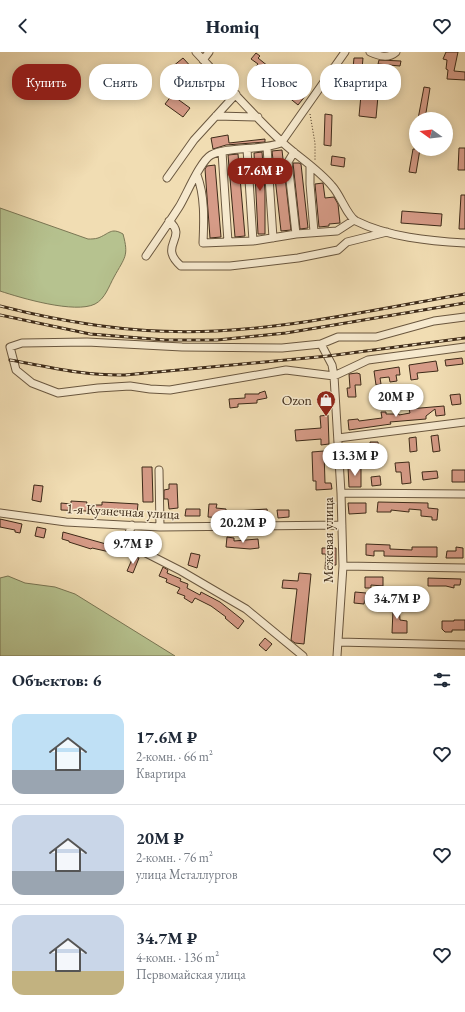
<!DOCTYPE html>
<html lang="ru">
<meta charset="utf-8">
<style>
:root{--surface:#fff;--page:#f6f6f7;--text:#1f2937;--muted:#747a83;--line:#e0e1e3;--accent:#8f2418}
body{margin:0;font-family:"EB Garamond",serif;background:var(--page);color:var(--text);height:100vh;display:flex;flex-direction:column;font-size:15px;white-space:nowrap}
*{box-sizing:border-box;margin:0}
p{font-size:13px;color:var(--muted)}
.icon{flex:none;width:22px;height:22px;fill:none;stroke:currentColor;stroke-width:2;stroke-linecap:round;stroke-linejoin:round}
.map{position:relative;height:604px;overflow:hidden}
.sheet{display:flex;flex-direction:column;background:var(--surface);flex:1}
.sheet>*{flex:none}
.hud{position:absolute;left:12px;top:12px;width:441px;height:36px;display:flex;gap:8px}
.needle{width:26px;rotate:285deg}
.fabs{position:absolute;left:409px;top:60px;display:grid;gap:8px}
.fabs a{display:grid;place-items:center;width:44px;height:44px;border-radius:50%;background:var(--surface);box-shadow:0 2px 10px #0003;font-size:20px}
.price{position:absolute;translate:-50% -34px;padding:0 9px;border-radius:14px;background:#fff;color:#222;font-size:13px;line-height:26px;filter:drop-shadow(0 1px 2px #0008)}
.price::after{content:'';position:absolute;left:50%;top:24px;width:12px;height:9px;margin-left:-6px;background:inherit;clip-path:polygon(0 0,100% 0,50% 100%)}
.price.active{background:var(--accent);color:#fff}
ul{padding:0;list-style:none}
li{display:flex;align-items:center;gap:12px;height:100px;padding:0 12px}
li+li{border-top:1px solid var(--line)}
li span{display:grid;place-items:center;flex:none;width:112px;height:80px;border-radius:12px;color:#555}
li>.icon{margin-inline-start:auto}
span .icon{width:48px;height:48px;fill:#fffc;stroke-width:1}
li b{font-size:17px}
h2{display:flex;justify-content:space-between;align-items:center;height:48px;padding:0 12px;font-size:17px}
.tag{padding:0 14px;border-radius:16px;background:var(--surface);box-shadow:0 2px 10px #0003;font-size:14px;line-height:36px}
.tag.active{background:var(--accent);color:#fff}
header{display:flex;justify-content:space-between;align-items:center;height:52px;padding:0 12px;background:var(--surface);font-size:18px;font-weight:800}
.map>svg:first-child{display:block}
.green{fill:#b6c28f;stroke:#7a7654}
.building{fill:#d69b87;stroke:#3d2a18}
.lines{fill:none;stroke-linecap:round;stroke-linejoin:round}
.minor-casing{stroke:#6a573f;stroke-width:9}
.path{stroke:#3d2a18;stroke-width:1;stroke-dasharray:1 2;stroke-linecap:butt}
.minor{stroke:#f6e9ce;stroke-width:7}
.rail-casing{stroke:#3d2a18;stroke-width:3}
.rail{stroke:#f6e9ce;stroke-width:1.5;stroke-dasharray:4.5;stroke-linecap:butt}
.labels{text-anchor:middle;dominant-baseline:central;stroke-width:3;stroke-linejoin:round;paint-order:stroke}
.poi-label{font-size:14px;fill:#3d2a18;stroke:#f6e9ce;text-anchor:end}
.street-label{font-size:14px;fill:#3d2a18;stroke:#f6e9ce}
</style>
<header><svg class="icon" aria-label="back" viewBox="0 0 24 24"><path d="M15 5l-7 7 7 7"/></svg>Homiq<svg class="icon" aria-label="heart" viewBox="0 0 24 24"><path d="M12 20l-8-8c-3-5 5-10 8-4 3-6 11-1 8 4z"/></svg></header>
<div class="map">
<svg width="465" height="604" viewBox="0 0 465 604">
<rect width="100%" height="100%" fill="#f1ddb3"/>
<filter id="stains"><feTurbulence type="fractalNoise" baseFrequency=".005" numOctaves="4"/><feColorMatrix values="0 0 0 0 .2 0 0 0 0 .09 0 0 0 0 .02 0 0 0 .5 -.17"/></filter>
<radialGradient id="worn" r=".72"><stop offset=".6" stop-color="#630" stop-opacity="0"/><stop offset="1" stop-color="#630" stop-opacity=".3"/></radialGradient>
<path class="green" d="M0 156 88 187C91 187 95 187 98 186 109 182 111 175 123 182 129 204 125 205 114 225 109 234 105 247 95 252 75 262 21 246 0 239Z
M8 524 25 531 55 535 75 542 175 604H0V526Z"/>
<path class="building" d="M446 0H458L454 19 465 20V28L447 27 448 18 446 17 447 8 443 7Z
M256 1 260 4 258 6 279 23 273 31 255 16 258 12 251 7Z
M183 6 194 18 197 15 202 22 194 28 188 21 183 26 172 15Z
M354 6H363L362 17 353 16Z
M379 8 401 9 400 14 378 12Z
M363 22 377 23 376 43 378 44 376 66 359 64Z
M295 35 306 43 298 53 287 44Z
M424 35 430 36 425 67H418Z
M172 43 190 56 183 65 165 52Z
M325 62 332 63 331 94 324 93Z
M228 83 229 91 265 87V90L226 93 213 97 211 86Z
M459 96H465V118H458Z
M413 97H420L416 121 409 120Z
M282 98 291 178 281 179 272 99Z
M262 100 265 139V182H258L254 101Z
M238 102 245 184 235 185 228 103Z
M332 104 345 106 344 115 331 113Z
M293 111H299L301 112 308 176 300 177Z
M215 113 221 185 210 186 205 117 207 114Z
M323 131 325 146 334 145 338 152 340 171 329 172V174L319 175 315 132Z
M461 143H465V177H459Z
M402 159 442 162 441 174 401 171Z
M462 306 463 312 446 314 445 308Z
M436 309 438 319 417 321 418 327 411 328 409 313Z
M399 315 400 323H396L397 329 390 330 389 325 380 326 381 332 376 333 374 319Z
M357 321 360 322 361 333H355L356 345H348L347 336H350L349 322Z
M265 339 267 346 257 348V351L238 352V355L230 356 229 347 245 346V342H259V341Z
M460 342 461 352 452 353 450 343Z
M444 354 445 363 436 364 435 357 426 364V367L390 370 391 372 349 378 348 368 358 367 359 369 382 366 381 360H386V362H399V363L410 361 409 357Z
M328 363 329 392 321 393V387L296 389 295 378 321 376 320 364Z
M438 383 440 399 433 400 431 384Z
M416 385 417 399 410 400 409 386Z
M370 390H378L379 402 371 403Z
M324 399 325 431H331L332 437 316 438V429H313L312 400Z
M409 410 411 431 402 432 401 420H396L395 411Z
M361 414V435H349L348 415Z
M142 415H152L153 450H143Z
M452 418H465V430H452Z
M437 419 438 426 423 428 422 420Z
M380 424 381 433 372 434 371 425Z
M169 432H177L178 456 169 457 168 447H164V438L169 437Z
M34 433 43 434 41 450 32 448Z
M71 449 87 450 86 453H102V450L138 452 137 461 61 458V451L71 452Z
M378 450 428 451V456L438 457 437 468H432V465L421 464V458L409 457V460L391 458V460H377Z
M348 451H366V461L349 462Z
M209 452H217L216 456 226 457V466L208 465Z
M186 457H200V464H185Z
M267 457 268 466 237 465 236 459Z
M277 458H289V465L278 466Z
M0 467 22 472 20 481 15 480V478L0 475Z
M37 475 46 477 44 486 35 484Z
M63 480 124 497 123 503 92 496 91 497 69 490V489L62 487Z
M227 485 234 486V489L258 487 259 496 250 497 226 495Z
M366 492 390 493V497L412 498V495H437V505L384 504V499H374V504L366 503Z
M456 495 463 496V506H446L447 499H456Z
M322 496H336V513H332L331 517H325L326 502H322Z
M191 501 200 503 197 516 188 513Z
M133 505 139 506 133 521 127 519Z
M163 515 168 518 167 521 181 527 180 529 188 532 187 536 200 543 201 540 220 550 244 569 238 577 225 566 226 565 211 554 195 546 192 551 184 546 185 544 177 541 180 536 166 530 167 527 159 524Z
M299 521 311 522 304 592 295 591 291 588 297 537 282 536 283 528 298 529Z
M365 525H383V534L371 533V536H365Z
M428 526 461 527 460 533H454V536L446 534H428Z
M355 540 366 541 364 552 354 551Z
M383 552 399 553 400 568 407 569V581H392L393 558 383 557Z
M454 568H465V578H452V580H445L442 577V569H454Z
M265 586 272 592 266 599 259 593Z"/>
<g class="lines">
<defs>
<path id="minor" d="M196 0C224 30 252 62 282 90 298 105 318 117 332 134 340 142 347 164 356 169 388 185 429 189 465 191
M370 0C379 4 388 7 396 0
M203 8 209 0
M216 64 258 65
M267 95 273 186
M247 97 253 189
M222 100 228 190
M294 100 288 110 296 182
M310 115V132L314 180
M197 123C205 144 204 168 203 191L253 189 296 182 337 179 354 168
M167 126 194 88 236 42
M169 169C189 186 157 193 181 214H230L298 206 338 198 347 190 387 180
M146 204C157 188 168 172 179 155 186 144 200 109 211 103 228 94 260 99 281 91L345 0
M465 265 434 269 376 285H338L321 292 282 296 182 295 87 290 22 291 10 295 16 318 32 331 58 341 98 336 130 334 150 337 170 338 286 318 334 324 368 308 465 295
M321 292 332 313 334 324 341 441 343 514 337 604
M338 386 465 370
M159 418 160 475
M341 441 465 442
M0 461 66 470 160 475 342 473
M132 473 127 486 130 493 181 519 246 557 303 604
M343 514 465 516
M338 590 465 593"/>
</defs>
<use href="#minor" class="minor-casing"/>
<path class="path" d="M310 62 315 91V108"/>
<use href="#minor" class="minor"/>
<defs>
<path id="rail" d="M0 254C70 272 143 283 216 279 299 275 383 256 465 242
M0 263 90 282 165 288H217L286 281 465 251
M10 308C50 315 84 324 125 323L328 304 465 286"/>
</defs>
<use href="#rail" class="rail-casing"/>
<use href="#rail" class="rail"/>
</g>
<defs>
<symbol id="shop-pin" viewBox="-11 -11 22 30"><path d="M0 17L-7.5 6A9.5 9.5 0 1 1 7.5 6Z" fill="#8f2418" stroke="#f6e9ce"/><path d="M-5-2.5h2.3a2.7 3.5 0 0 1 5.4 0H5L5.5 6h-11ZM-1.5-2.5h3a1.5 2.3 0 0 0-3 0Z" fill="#fff"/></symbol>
</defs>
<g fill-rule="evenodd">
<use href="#shop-pin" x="315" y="337" width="22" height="30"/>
</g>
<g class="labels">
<g class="poi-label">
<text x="312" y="348">Ozon</text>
</g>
<g class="street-label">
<text transform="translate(123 459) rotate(3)">1-я Кузнечная улица</text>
<text transform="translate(328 488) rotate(-90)">Межевая улица</text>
</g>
</g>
<rect width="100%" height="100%" filter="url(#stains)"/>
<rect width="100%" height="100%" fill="url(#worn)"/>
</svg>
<div class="fabs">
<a><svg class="needle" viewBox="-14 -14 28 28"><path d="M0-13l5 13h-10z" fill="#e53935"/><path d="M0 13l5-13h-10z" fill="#747a83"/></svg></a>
</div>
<b class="price active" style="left:260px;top:140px">17.6M ₽</b>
<b class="price" style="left:396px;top:366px">20M ₽</b>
<b class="price" style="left:355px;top:425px">13.3M ₽</b>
<b class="price" style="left:243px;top:492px">20.2M ₽</b>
<b class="price" style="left:133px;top:513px">9.7M ₽</b>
<b class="price" style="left:397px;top:568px">34.7M ₽</b>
<div class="hud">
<a class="tag active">Купить</a>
<a class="tag">Снять</a>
<a class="tag">Фильтры</a>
<a class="tag">Новое</a>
<a class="tag">Квартира</a>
</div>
</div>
<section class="sheet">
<h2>Объектов: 6<svg class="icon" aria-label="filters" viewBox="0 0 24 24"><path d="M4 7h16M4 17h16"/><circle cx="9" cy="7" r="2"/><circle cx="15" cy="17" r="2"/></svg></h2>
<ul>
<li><span style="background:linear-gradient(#bfe0f5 70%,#9aa5b1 0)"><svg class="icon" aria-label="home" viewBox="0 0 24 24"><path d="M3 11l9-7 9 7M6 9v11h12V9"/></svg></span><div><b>17.6M ₽</b><p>2-комн. · 66 m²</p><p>Квартира</p></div><svg class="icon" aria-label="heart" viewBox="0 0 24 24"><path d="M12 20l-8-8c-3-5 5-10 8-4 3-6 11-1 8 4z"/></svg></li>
<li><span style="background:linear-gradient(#c9d6e8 70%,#9aa5b1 0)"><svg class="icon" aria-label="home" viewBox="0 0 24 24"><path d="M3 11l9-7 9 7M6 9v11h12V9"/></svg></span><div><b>20M ₽</b><p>2-комн. · 76 m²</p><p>улица Металлургов</p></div><svg class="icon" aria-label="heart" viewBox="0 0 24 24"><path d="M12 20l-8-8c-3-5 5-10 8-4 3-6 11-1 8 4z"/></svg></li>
<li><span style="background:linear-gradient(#c9d6e8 70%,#c2b280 0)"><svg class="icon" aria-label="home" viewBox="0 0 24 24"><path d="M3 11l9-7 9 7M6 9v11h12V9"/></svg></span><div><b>34.7M ₽</b><p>4-комн. · 136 m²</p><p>Первомайская улица</p></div><svg class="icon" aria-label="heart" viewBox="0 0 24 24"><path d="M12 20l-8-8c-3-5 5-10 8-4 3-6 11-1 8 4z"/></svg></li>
</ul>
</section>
